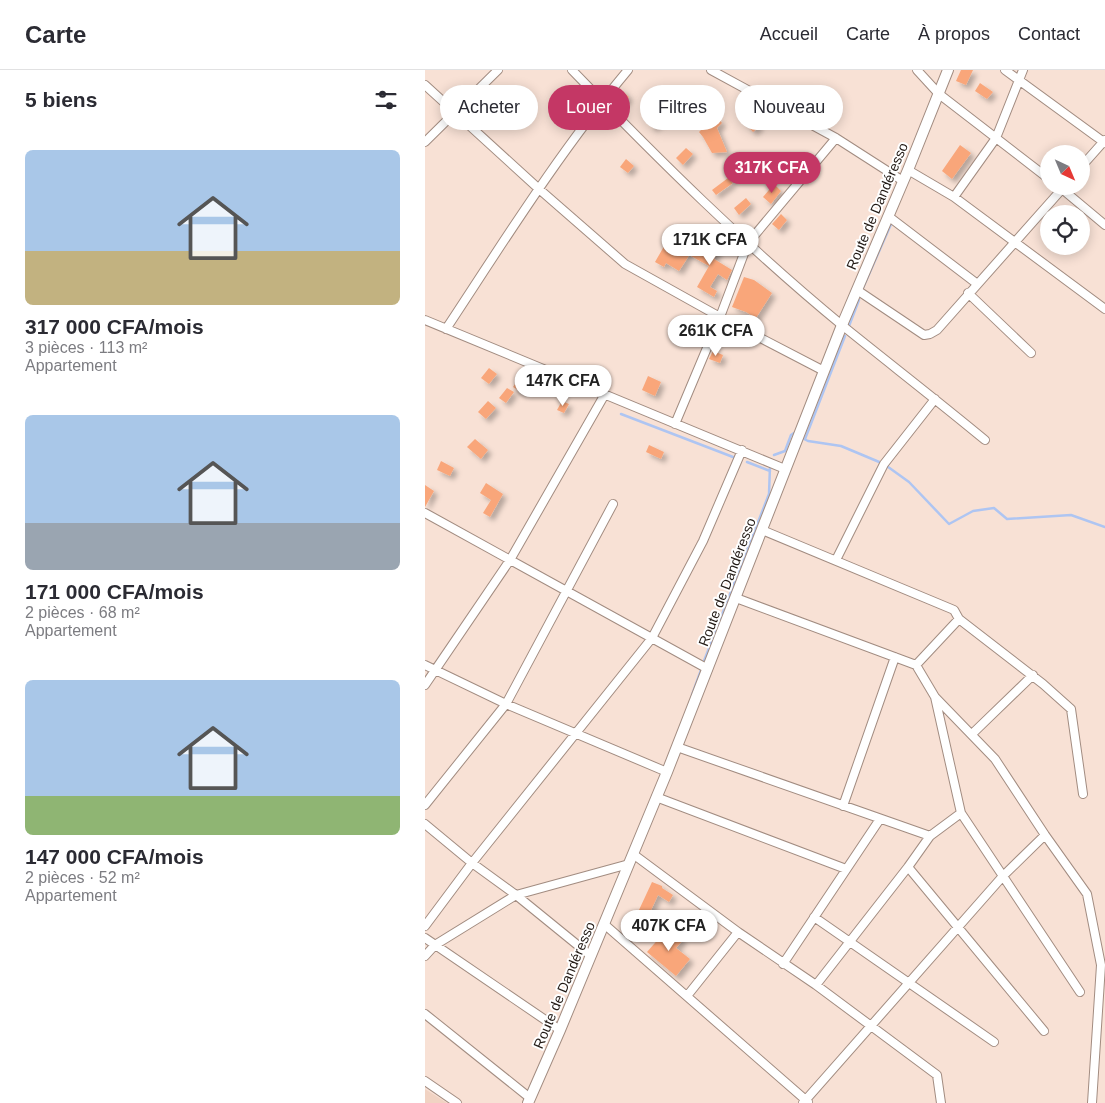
<!DOCTYPE html>
<html lang="fr">
<meta charset="utf-8">
<style>
:root{--surface:#fff;--page:#f2f2f3;--text:#2b2b33;--muted:#7c7c81;--line:#e1e1e2;--accent:#c43765}
body{margin:0;font-family:Helvetica,sans-serif;background:var(--page);color:var(--text);height:100vh;display:flex;flex-direction:column;font-size:19px;white-space:nowrap}
*{box-sizing:border-box;margin:0}
p{font-size:16px;color:var(--muted)}
.icon{flex:none;width:28px;height:28px;fill:none;stroke:currentColor;stroke-width:2;stroke-linecap:round;stroke-linejoin:round}
.map{position:relative;flex:1;overflow:hidden}
.drawer{display:flex;flex-direction:column;background:var(--surface);width:425px}
.drawer>*{flex:none}
.guide{position:absolute;left:15px;top:15px;width:475px;height:45px;display:flex;gap:10px}
.needle{width:32px;rotate:136deg}
.controls{position:absolute;left:615px;top:75px;display:grid;gap:10px}
.controls a{display:grid;place-items:center;width:50px;height:50px;border-radius:50%;background:var(--surface);box-shadow:0 2px 12px #0003;font-size:25px}
.price{position:absolute;translate:-50% -42px;padding:0 11px;border-radius:18px;background:#fff;color:#222;font-size:16px;line-height:32px;filter:drop-shadow(0 1px 2px #0008)}
.price::after{content:'';position:absolute;left:50%;top:30px;width:15px;height:11px;margin-left:-8px;background:inherit;clip-path:polygon(0 0,100% 0,50% 100%)}
.price.active{background:var(--accent);color:#fff}
ul{padding:0;list-style:none}
li{display:grid;align-content:center;gap:10px;height:265px;padding:0 25px}
li span{display:grid;place-items:center;height:155px;border-radius:8px;color:#555}
li>.icon{margin-inline-start:auto}
span .icon{width:90px;height:90px;fill:#fffc;stroke-width:1}
li b{font-size:21px}
h2{display:flex;justify-content:space-between;align-items:center;height:60px;padding:0 25px;font-size:21px}
.chip{padding:0 18px;border-radius:22px;background:var(--surface);box-shadow:0 2px 12px #0003;font-size:18px;line-height:45px}
.chip.active{background:var(--accent);color:#fff}
header{display:flex;align-items:center;gap:30px;box-sizing:border-box;height:70px;padding:0 25px;background:var(--surface);border-bottom:1px solid var(--line)}
header strong{font-size:24px}
nav{display:flex;gap:28px;margin-inline-start:auto;font-size:18px}
main{display:flex;flex:1;min-height:0}
.map>svg:first-child{display:block}
.built{fill:#f1d3c3}
.lines{fill:none;stroke-linecap:round;stroke-linejoin:round}
.stream{stroke:#aec5f2;stroke-width:2.5}
.building{fill:#f9a67a;filter:url(#shadow)}
.minor-casing{stroke:#a28c81;stroke-width:10}
.tertiary-casing{stroke:#a28c81;stroke-width:12}
.minor{stroke:#fff;stroke-width:8}
.tertiary{stroke:#fff;stroke-width:10}
.labels{text-anchor:middle;dominant-baseline:central;stroke-width:4;stroke-linejoin:round;paint-order:stroke}
.street-label{font-size:14px;fill:#211914;stroke:#fff}
</style>
<header>
<strong>Carte</strong>
<nav><a>Accueil</a><a>Carte</a><a>À propos</a><a>Contact</a></nav>
</header>
<main>
<section class="drawer">
<h2>5 biens<svg class="icon" aria-label="filters" viewBox="0 0 24 24"><path d="M4 7h16M4 17h16"/><circle cx="9" cy="7" r="2"/><circle cx="15" cy="17" r="2"/></svg></h2>
<ul>
<li><span style="background:linear-gradient(#a9c7e8 65%,#c2b280 0)"><svg class="icon" aria-label="home" viewBox="0 0 24 24"><path d="M3 11l9-7 9 7M6 9v11h12V9"/></svg></span><div><b>317 000 CFA/mois</b><p>3 pièces · 113 m²</p><p>Appartement</p></div></li>
<li><span style="background:linear-gradient(#a9c7e8 70%,#9aa5b1 0)"><svg class="icon" aria-label="home" viewBox="0 0 24 24"><path d="M3 11l9-7 9 7M6 9v11h12V9"/></svg></span><div><b>171 000 CFA/mois</b><p>2 pièces · 68 m²</p><p>Appartement</p></div></li>
<li><span style="background:linear-gradient(#a9c7e8 75%,#8fb573 0)"><svg class="icon" aria-label="home" viewBox="0 0 24 24"><path d="M3 11l9-7 9 7M6 9v11h12V9"/></svg></span><div><b>147 000 CFA/mois</b><p>2 pièces · 52 m²</p><p>Appartement</p></div></li>
</ul>
</section>
<div class="map">
<svg width="680" height="1033" viewBox="0 0 680 1033">
<defs>
<filter id="shadow"><feDropShadow dx="4" dy="4" stdDeviation="2.5" flood-color="#0004"/></filter>
</defs>
<rect width="100%" height="100%" fill="#f8e1d5"/>
<path class="built" d="M0 1019 22 1033H0Z"/>
<g class="lines">
<path class="stream" d="M437 220 467 152
M424 256 434 230
M196 344 308 387
M375 367 383 371 416 376 459 394 484 412 524 454 548 441 569 438 582 449 646 445 680 457
M380 369 420 266
M349 385 360 381 366 365 369 363
M322 392 345 401
M279 591 344 424 345 396
M267 625 276 600"/>
</g>
<path class="building" d="M536 0H548L541 15 531 11Z
M555 13 568 22 562 29 550 21Z
M195 19 204 27 198 34 189 26Z
M321 35 328 45 326 46 335 56 328 62 321 54 313 39Z
M241 39 245 44 228 58 224 53Z
M293 48 297 53 292 58 302 82 287 83 278 67 274 62 280 56 282 58Z
M535 75 546 83 527 109 517 101Z
M261 78 268 84 258 95 251 88Z
M201 89 209 96 203 103 195 97Z
M303 108 308 113 291 125 287 120Z
M349 114 356 121 346 134 338 127Z
M321 128 326 134 314 145 309 138Z
M356 144 362 150 354 160 347 154Z
M245 166 267 181 254 201 241 193 239 197 230 192Z
M276 169 294 179 289 189 307 200 302 210 293 204 285 217 292 221 289 227 272 217 284 196 266 186Z
M319 207 329 210 347 223 331 248 321 242 307 237Z
M288 281 298 285 295 293 284 289Z
M64 298 72 304 64 314 56 308Z
M97 304 105 309 96 322 88 317Z
M223 306 236 312 230 326 217 320Z
M82 318 89 322 81 333 74 328Z
M63 331 71 338 61 349 53 342Z
M137 331 144 334 139 343 132 340Z
M50 369 63 380 56 389 42 377Z
M224 375 239 382 236 389 221 382Z
M16 391 29 398 25 406 12 400Z
M61 413 78 424 65 447 58 443 66 430 55 423Z
M0 415 9 421 0 437Z
M227 812 237 816V818L248 825 244 832 233 825 217 860 207 855Z
M243 858 258 870 251 878 265 889 251 906 222 882Z"/>
<g class="lines">
<defs>
<path id="minor" d="M147 0C233 89 322 177 418 256 465 294 513 331 560 370
M286 0 411 68 478 111
M492 0 514 24 624 109
M580 0 680 73
M0 15 114 119 200 194 295 247 399 301
M0 72 73 0
M656 97 680 70
M483 100 529 127 571 68 598 0
M639 116 637 119 680 155
M529 127 680 239
M463 146 551 213
M432 220 499 265 505 264 512 260 637 119 634 116
M543 223 606 283
M0 250 360 399
M21 259C79 171 135 81 203 0
M250 354 295 247 323 173 411 68
M0 443 283 599
M337 460 529 540 534 549 491 595
M411 490 459 394 510 329
M311 528 491 595 510 627
M534 549 618 614 646 639 658 724
M0 595 81 634 242 702
M0 615 85 490 180 324
M547 664 608 605
M252 677 505 766 483 797 391 915
M231 727 421 799
M0 735 81 634 188 434
M418 736 470 587
M536 743 655 922
M0 754 47 793 91 825 204 794
M505 766 536 743 510 627 570 689 620 765 662 824 676 895 667 1033
M208 784 313 862 391 915 512 1005 516 1033
M483 797 619 961
M389 847 569 972
M179 854 383 1032
M0 856 47 793 227 568 278 471 317 380
M0 868 135 960
M0 886 10 875 91 825 166 886
M358 894 455 749
M262 926 313 862
M0 944 105 1028
M0 1011 32 1033
M378 1033 578 806 620 765"/>
<path id="tertiary" d="M103 1033 135 960 242 702 417 255 483 100 523 0"/>
</defs>
<use href="#minor" class="minor-casing"/>
<use href="#tertiary" class="tertiary-casing"/>
<use href="#minor" class="minor"/>
<use href="#tertiary" class="tertiary"/>
</g>
<g class="labels">
<g class="street-label">
<text transform="translate(452 136) rotate(-67)">Route de Dandéresso</text>
<text transform="translate(302 512) rotate(-69)">Route de Dandéresso</text>
<text transform="translate(139 915) rotate(-67)">Route de Dandéresso</text>
</g>
</g>
</svg>
<div class="controls">
<a><svg class="needle" viewBox="-14 -14 28 28"><path d="M0-13l5 13h-10z" fill="#e53935"/><path d="M0 13l5-13h-10z" fill="#7c7c81"/></svg></a>
<a><svg class="icon" aria-label="locate" viewBox="0 0 24 24"><circle cx="12" cy="12" r="6"/><path d="M12 2v4M12 18v4M2 12h4M18 12h4"/></svg></a>
</div>
<b class="price active" style="left:347px;top:124px">317K CFA</b>
<b class="price" style="left:285px;top:196px">171K CFA</b>
<b class="price" style="left:291px;top:287px">261K CFA</b>
<b class="price" style="left:138px;top:337px">147K CFA</b>
<b class="price" style="left:244px;top:882px">407K CFA</b>
<div class="guide">
<a class="chip">Acheter</a>
<a class="chip active">Louer</a>
<a class="chip">Filtres</a>
<a class="chip">Nouveau</a>
</div>
</div>
</main>
